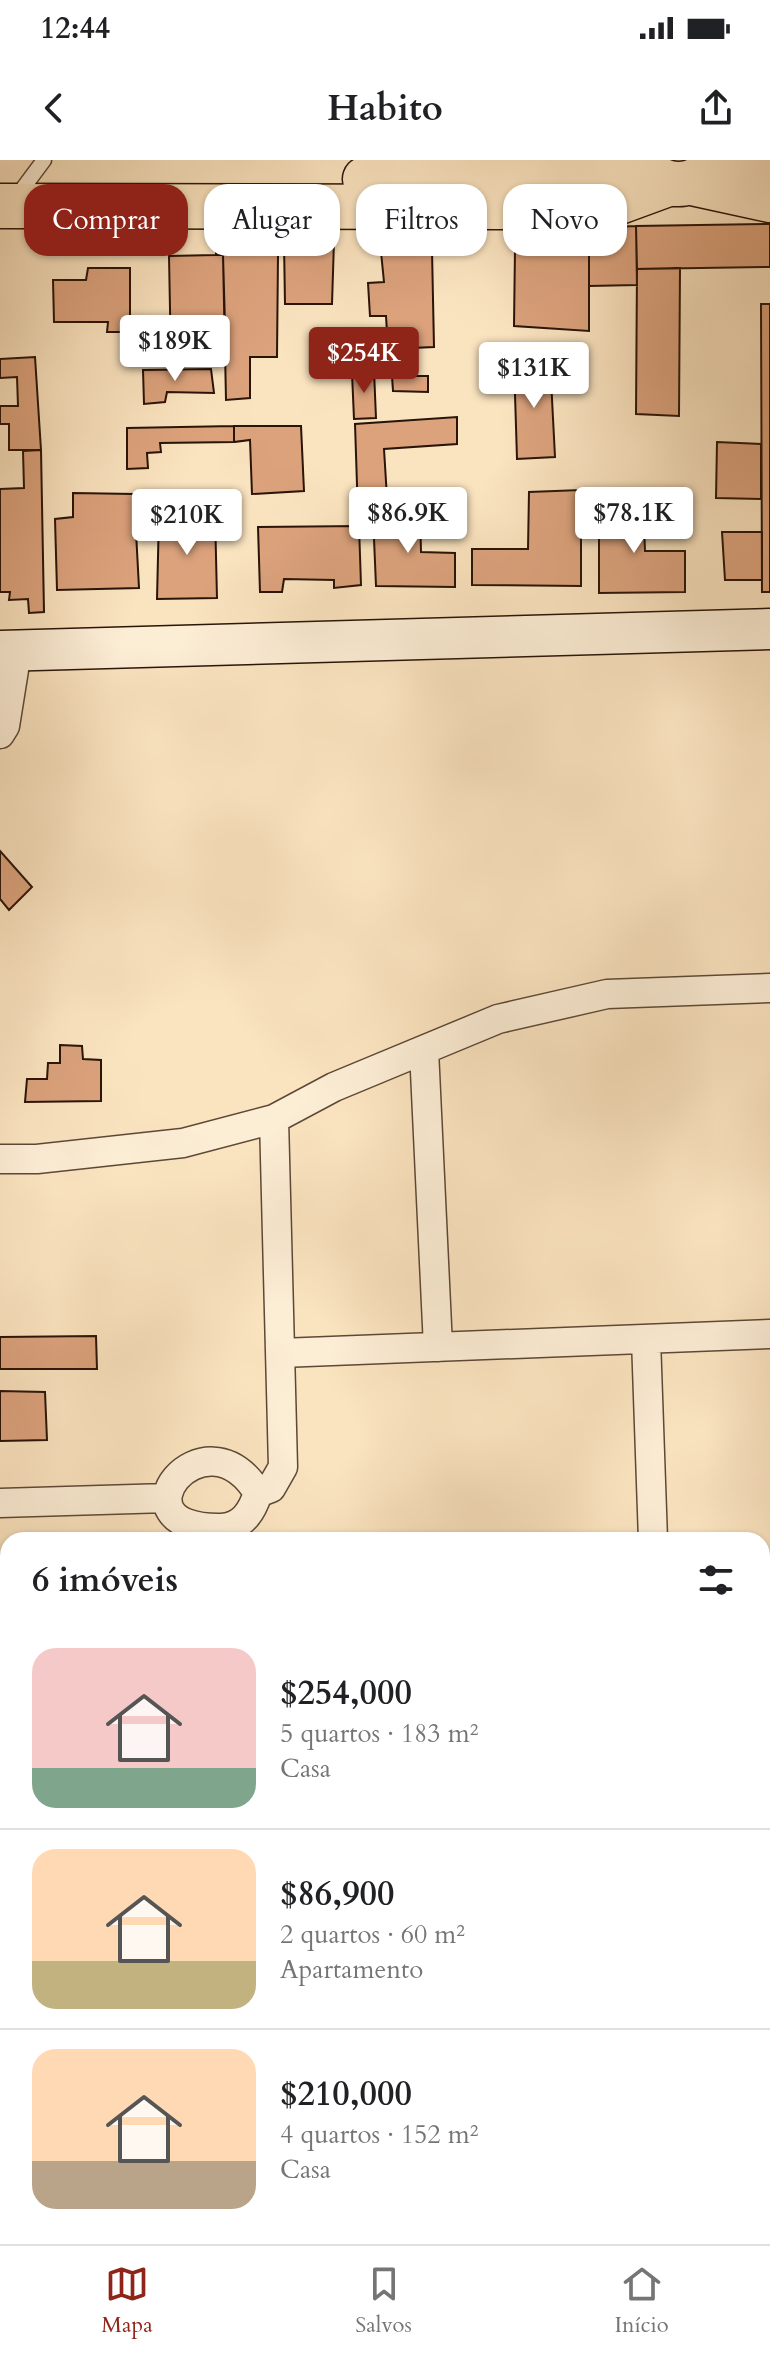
<!DOCTYPE html>
<html lang="pt">
<meta charset="utf-8">
<style>
:root{--surface:#fff;--page:#f2f2f2;--text:#202124;--muted:#757577;--line:#e0e0e0;--accent:#8f2418}
body{margin:0;font-family:Cardo,serif;background:var(--page);color:var(--text);height:100vh;display:flex;flex-direction:column;font-size:30px;white-space:nowrap}
*{box-sizing:border-box;margin:0}
p{font-size:26px;color:var(--muted)}
.icon{flex:none;width:44px;height:44px;fill:none;stroke:currentColor;stroke-width:2;stroke-linecap:round;stroke-linejoin:round}
.map{position:relative;flex:1;overflow:hidden}
.drawer{position:absolute;left:0px;top:1372px;width:770px;height:712px;display:flex;flex-direction:column;background:var(--surface);border-radius:24px 24px 0 0;box-shadow:0 2px 6px #0004}
.drawer>*{flex:none}
.banner{position:absolute;left:24px;top:24px;width:722px;height:72px;display:flex;gap:16px}
.price{position:absolute;translate:-50% -68px;padding:0 18px;border-radius:8px;background:#fff;color:#222;font-size:26px;line-height:52px;filter:drop-shadow(0 2px 4px #0008)}
.price::after{content:'';position:absolute;left:50%;top:48px;width:24px;height:18px;margin-left:-12px;background:inherit;clip-path:polygon(0 0,100% 0,50% 100%)}
.price.current{background:var(--accent);color:#fff}
ul{padding:0;list-style:none}
li{display:flex;align-items:center;gap:24px;height:200px;padding:0 32px}
li+li{border-top:2px solid var(--line)}
li span{display:grid;place-items:center;flex:none;width:224px;height:160px;border-radius:24px;color:#555}
li>.icon{margin-inline-start:auto}
span .icon{width:96px;height:96px;fill:#fffc;stroke-width:1}
li b{font-size:34px}
h2{display:flex;justify-content:space-between;align-items:center;height:96px;padding:0 32px;font-size:34px}
.pill{padding:0 28px;border-radius:24px;background:var(--surface);box-shadow:0 2px 6px #0004;font-size:28px;line-height:72px}
.pill.current{background:var(--accent);color:#fff}
.status{display:flex;justify-content:space-between;align-items:center;height:56px;padding:0 40px;background:var(--surface);direction:ltr}
.status svg{height:22px;fill:currentColor}
header{display:flex;justify-content:space-between;align-items:center;height:104px;padding:0 32px;background:var(--surface);font-size:36px;font-weight:600}
.menu{display:flex;justify-content:space-around;align-items:center;height:112px;border-top:2px solid var(--line);background:var(--surface);font-size:22px;color:var(--muted)}
.menu a{display:grid;justify-items:center;gap:4px}
.menu .current{color:var(--accent)}
.map>svg:first-child{display:block}
.building{fill:#dba27c;stroke:#291408;stroke-width:2}
.lines{fill:none;stroke-linecap:round;stroke-linejoin:round}
.lane-casing{stroke:#5d4836;stroke-width:17}
.street-casing{stroke:#5d4836;stroke-width:31}
.secondary-casing{stroke:#291408;stroke-width:43}
.primary-casing{stroke:#291408;stroke-width:47}
.lane{stroke:#fcedd5;stroke-width:14}
.street{stroke:#fcedd5;stroke-width:28}
.secondary{stroke:#fcedd5;stroke-width:40}
.primary{stroke:#fae3bf;stroke-width:44}
</style>
<div class="status"><b>12:44</b><svg viewBox="0 0 49 12"><path d="M0 12V9h3v3zM5 12V6h3v6zM10 12V3h3v9zM15 12V0h3v12zM26 1h20v11H26zM47 4h2v5h-2z"/></svg></div>
<header><svg class="icon" aria-label="back" viewBox="0 0 24 24"><path d="M15 5l-7 7 7 7"/></svg>Habito<svg class="icon" aria-label="share" viewBox="0 0 24 24"><path d="M12 15V3M7 8l5-5 5 5M5 13v7h14v-7"/></svg></header>
<div class="map">
<svg width="770" height="2084" viewBox="0 0 770 2084">
<rect width="100%" height="100%" fill="#fae3bf"/>
<filter id="stains"><feTurbulence type="fractalNoise" baseFrequency=".0025" numOctaves="4"/><feColorMatrix values="0 0 0 0 .2 0 0 0 0 .09 0 0 0 0 .02 0 0 0 .5 -.17"/></filter>
<radialGradient id="worn" r=".72"><stop offset=".6" stop-color="#630" stop-opacity="0"/><stop offset="1" stop-color="#630" stop-opacity=".3"/></radialGradient>
<path class="building" d="M770 64V107L637 109 636 66Z
M636 66 637 125 589 126V68Z
M437 67 439 90H432L434 187 388 189 386 156H370L368 123 384 122 381 92 421 87 420 68Z
M284 72V94L278 95 277 197H250V238L226 240 223 95H216V76Z
M334 81 332 144H285L284 83Z
M589 88V171L514 166 515 89Z
M216 95H223L226 200 171 202 169 96Z
M88 108H130V172H107L108 162H54L53 120H86Z
M680 108 679 256 636 254 637 109Z
M761 144H770V432H762Z
M35 197 41 290H9V264H0V246H18L17 217 0 218V199Z
M550 200 555 297 517 299 514 202Z
M211 209 214 233 167 232 165 242 144 244 143 210Z
M374 211 376 258 354 259 352 213Z
M392 216H428V232L393 231Z
M457 257V284L384 289 388 354 358 355 355 264Z
M234 266V282L160 283 161 292 147 293 148 308 127 309V268Z
M234 266H301L304 331 252 334 250 280 234 282Z
M717 282 761 284V339L716 338Z
M41 290 44 452 29 453 28 439 9 440 10 432H0V329L24 328 23 291Z
M581 330V426L472 425V389H528L529 332Z
M73 333 134 334 139 428 57 430 55 359 73 357Z
M599 342H643L645 391H685V432L599 433Z
M420 353 421 392 455 393V427L376 426 373 355Z
M215 354 217 438 157 439 159 355Z
M359 366 361 425 334 428V420L284 419 282 432H260L258 367Z
M722 372H762V420H725Z
M0 691 32 727 9 750 0 739Z
M60 885 82 886 83 899 101 900V941L25 942 27 919H47L48 903H60Z
M96 1176 97 1209H0V1177Z
M0 1231 45 1232 47 1280 0 1281Z"/>
<g class="lines">
<defs>
<path id="lane" d="M15 39 44 0"/>
<path id="street" d="M0 574 5 566 17 491
M424 890 438 1187
M0 999H37L183 983 274 959 334 927 498 859 607 834 770 828
M646 1179 653 1380
M281 1193 770 1174
M258 1333C204 1245 106 1370 221 1368 243 1367 252 1351 258 1333L271 1328 283 1307 274 959
M0 1343 167 1338
M762 1687H770
M0 1720H8
M762 2030 770 2031
M0 2062 8 2064
M64 2076 100 2084
M318 2084 323 2076
M528 2084 531 2076"/>
<path id="secondary" d="M0 491 770 469"/>
<path id="primary" d="M753 0 770 2
M645 9C668 32 701 28 717 0
M365 19 579 10 617 0
M692 23 770 40
M0 46 575 47 619 42 668 24"/>
</defs>
<use href="#lane" class="lane-casing"/>
<use href="#street" class="street-casing"/>
<use href="#secondary" class="secondary-casing"/>
<use href="#primary" class="primary-casing"/>
<use href="#lane" class="lane"/>
<use href="#street" class="street"/>
<use href="#secondary" class="secondary"/>
<use href="#primary" class="primary"/>
</g>
<rect width="100%" height="100%" filter="url(#stains)"/>
<rect width="100%" height="100%" fill="url(#worn)"/>
</svg>
<b class="price" style="left:175px;top:223px">$189K</b>
<b class="price current" style="left:364px;top:235px">$254K</b>
<b class="price" style="left:534px;top:250px">$131K</b>
<b class="price" style="left:408px;top:395px">$86.9K</b>
<b class="price" style="left:634px;top:395px">$78.1K</b>
<b class="price" style="left:187px;top:397px">$210K</b>
<div class="banner">
<a class="pill current">Comprar</a>
<a class="pill">Alugar</a>
<a class="pill">Filtros</a>
<a class="pill">Novo</a>
</div>
<section class="drawer">
<h2>6 imóveis<svg class="icon" aria-label="filters" viewBox="0 0 24 24"><path d="M4 7h16M4 17h16"/><circle cx="9" cy="7" r="2"/><circle cx="15" cy="17" r="2"/></svg></h2>
<ul>
<li><span style="background:linear-gradient(#f6c9c9 75%,#7fa58c 0)"><svg class="icon" aria-label="home" viewBox="0 0 24 24"><path d="M3 11l9-7 9 7M6 9v11h12V9"/></svg></span><div><b>$254,000</b><p>5 quartos · 183 m²</p><p>Casa</p></div></li>
<li><span style="background:linear-gradient(#ffd9b3 70%,#c2b280 0)"><svg class="icon" aria-label="home" viewBox="0 0 24 24"><path d="M3 11l9-7 9 7M6 9v11h12V9"/></svg></span><div><b>$86,900</b><p>2 quartos · 60 m²</p><p>Apartamento</p></div></li>
<li><span style="background:linear-gradient(#ffd9b3 70%,#b9a48a 0)"><svg class="icon" aria-label="home" viewBox="0 0 24 24"><path d="M3 11l9-7 9 7M6 9v11h12V9"/></svg></span><div><b>$210,000</b><p>4 quartos · 152 m²</p><p>Casa</p></div></li>
</ul>
</section>
</div>
<nav class="menu">
<a class="current"><svg class="icon" aria-label="map" viewBox="0 0 24 24"><path d="M3 6l6-2 6 2 6-2v14l-6 2-6-2-6 2zM9 4v14M15 6v14"/></svg>Mapa</a>
<a><svg class="icon" aria-label="saved" viewBox="0 0 24 24"><path d="M7 4h10v16l-5-4-5 4z"/></svg>Salvos</a>
<a><svg class="icon" aria-label="home" viewBox="0 0 24 24"><path d="M3 11l9-7 9 7M6 9v11h12V9"/></svg>Início</a>
</nav>
